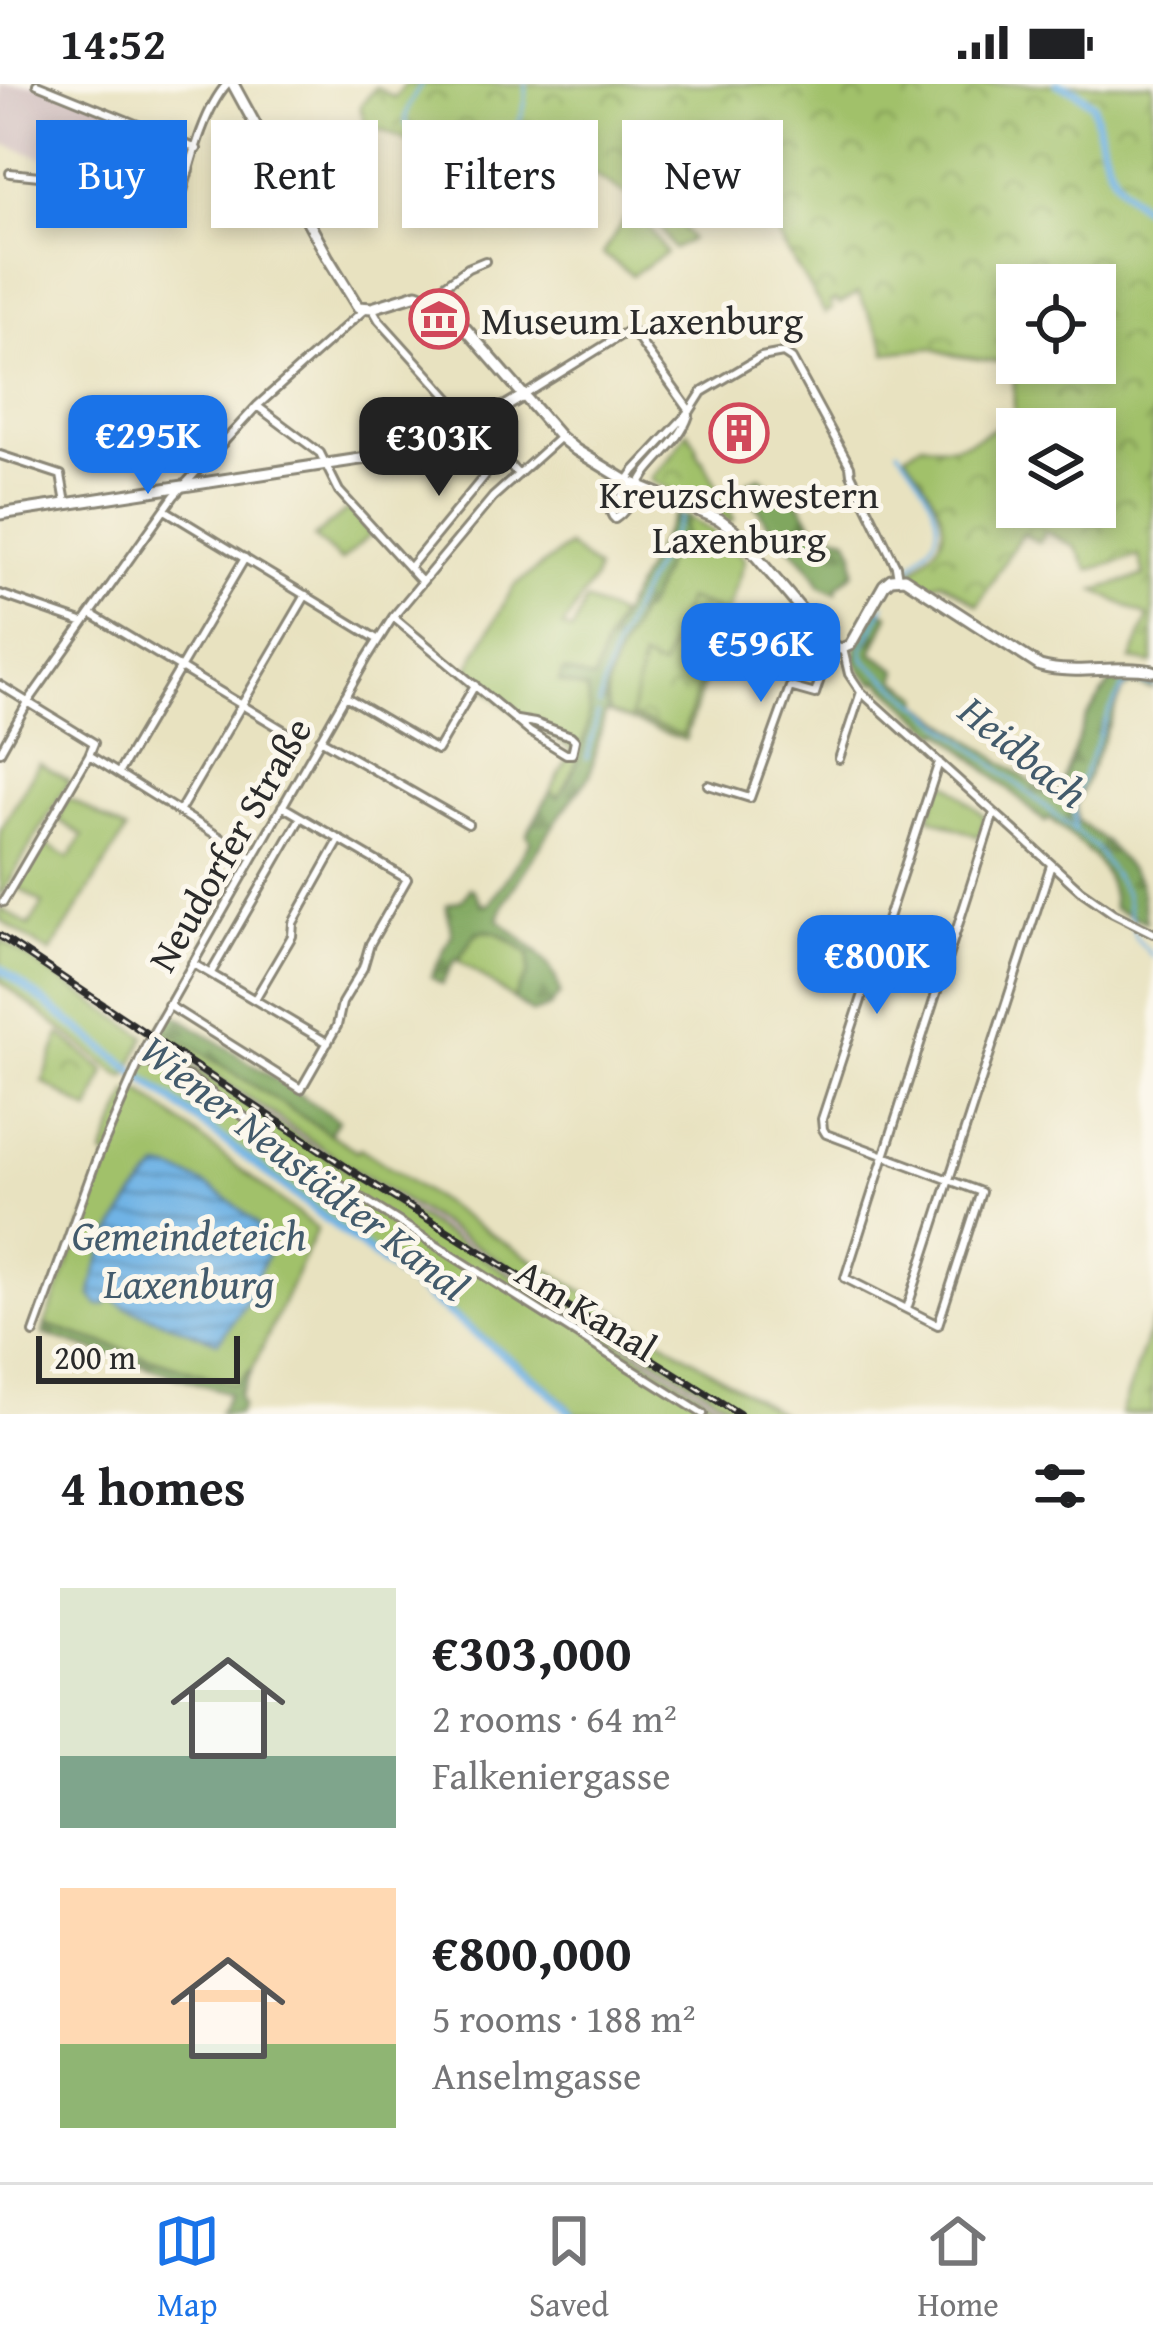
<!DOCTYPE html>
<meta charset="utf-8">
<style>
:root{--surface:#fff;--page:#f6f6f6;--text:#202124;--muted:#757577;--line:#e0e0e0;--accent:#1a73e8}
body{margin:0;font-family:"Gentium Book Plus",serif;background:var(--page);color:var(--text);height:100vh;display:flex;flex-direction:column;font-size:45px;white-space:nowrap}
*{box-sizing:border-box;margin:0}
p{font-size:39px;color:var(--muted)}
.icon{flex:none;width:66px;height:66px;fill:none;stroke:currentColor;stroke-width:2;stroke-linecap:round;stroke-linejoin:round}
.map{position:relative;height:1330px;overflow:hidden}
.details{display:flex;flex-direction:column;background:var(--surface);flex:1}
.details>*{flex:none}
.hud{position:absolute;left:36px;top:36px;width:1083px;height:108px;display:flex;gap:24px}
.tools{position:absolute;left:996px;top:180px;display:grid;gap:24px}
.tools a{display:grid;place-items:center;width:120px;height:120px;border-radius:0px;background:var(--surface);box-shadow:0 6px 18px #0003;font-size:60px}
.scale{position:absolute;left:36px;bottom:30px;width:204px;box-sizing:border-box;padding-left:12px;border:6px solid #2b2b2b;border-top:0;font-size:33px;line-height:42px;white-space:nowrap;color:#2b2b2b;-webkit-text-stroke:9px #fbf7ec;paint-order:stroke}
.price{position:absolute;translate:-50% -102px;padding:0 27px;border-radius:24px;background:var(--accent);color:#fff;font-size:39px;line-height:78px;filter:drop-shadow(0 3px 6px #0008)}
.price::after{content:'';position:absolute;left:50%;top:72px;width:36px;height:27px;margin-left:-18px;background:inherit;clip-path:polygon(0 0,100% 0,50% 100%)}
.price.selected{background:#222;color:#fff}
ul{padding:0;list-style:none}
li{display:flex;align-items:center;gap:36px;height:300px;padding:0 60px}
li span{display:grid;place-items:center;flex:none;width:336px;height:240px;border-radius:0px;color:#555}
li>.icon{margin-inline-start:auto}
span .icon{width:144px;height:144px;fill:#fffc;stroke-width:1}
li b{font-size:51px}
h2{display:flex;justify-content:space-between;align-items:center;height:144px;padding:0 60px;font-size:51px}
.pill{padding:0 42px;border-radius:0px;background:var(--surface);box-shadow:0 6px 18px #0003;font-size:42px;line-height:108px}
.pill.selected{background:var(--accent);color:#fff}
.status{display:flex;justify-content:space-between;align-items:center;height:84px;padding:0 60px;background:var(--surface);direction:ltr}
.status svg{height:33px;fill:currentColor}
.menu{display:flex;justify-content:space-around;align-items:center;height:168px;border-top:3px solid var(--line);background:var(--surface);font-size:33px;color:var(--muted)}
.menu a{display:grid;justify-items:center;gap:6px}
.menu .selected{color:var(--accent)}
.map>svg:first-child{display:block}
.industrial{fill:#d1bfbf}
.green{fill:#a1c16a;stroke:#66764a;stroke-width:3}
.forest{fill:url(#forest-firs);stroke:#566944;stroke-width:3}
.park{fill:url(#park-crowns);stroke:#66764a;stroke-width:3;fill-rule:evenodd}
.water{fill:url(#water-rules);stroke:#4e6f88;stroke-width:3}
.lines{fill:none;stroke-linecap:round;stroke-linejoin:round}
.stream{stroke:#70b3e5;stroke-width:3}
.canal{stroke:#70b3e5;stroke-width:8}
.street-casing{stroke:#8a8676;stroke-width:12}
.secondary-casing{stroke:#8a8676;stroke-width:15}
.street{stroke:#fff;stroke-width:6}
.secondary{stroke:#fff;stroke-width:9}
.rail-casing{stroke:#2b2b2b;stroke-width:8}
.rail{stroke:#fbf7ec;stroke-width:3;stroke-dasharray:9;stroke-linecap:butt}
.labels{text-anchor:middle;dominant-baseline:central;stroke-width:10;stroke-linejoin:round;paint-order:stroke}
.poi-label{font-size:39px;fill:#2b2b2b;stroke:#fbf7ec;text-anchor:start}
.street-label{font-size:39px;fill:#2b2b2b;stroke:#fbf7ec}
.water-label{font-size:42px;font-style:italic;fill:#435b6c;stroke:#fbf7ec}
</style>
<div class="status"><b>14:52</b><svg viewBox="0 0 49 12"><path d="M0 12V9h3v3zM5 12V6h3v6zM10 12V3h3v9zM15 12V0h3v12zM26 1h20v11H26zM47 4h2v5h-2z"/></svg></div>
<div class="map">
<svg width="1153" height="1330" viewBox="0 0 1153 1330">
<defs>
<pattern id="forest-firs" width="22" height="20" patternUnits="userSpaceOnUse" patternTransform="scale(3)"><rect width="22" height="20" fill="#80a75e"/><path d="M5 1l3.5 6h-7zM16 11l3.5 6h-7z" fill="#69884e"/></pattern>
<pattern id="park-crowns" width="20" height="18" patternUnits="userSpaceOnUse" patternTransform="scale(3)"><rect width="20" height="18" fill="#a1c16a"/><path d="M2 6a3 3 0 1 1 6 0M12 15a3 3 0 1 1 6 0" fill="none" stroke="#839d57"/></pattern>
<pattern id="water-rules" width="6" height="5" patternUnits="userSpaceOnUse" patternTransform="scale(3)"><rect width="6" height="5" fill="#70b3e5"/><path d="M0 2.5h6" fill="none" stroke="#5c92ba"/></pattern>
</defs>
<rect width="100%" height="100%" fill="#fbf7ec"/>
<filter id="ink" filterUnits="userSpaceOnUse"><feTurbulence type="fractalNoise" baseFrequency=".00833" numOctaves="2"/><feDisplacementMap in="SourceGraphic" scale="24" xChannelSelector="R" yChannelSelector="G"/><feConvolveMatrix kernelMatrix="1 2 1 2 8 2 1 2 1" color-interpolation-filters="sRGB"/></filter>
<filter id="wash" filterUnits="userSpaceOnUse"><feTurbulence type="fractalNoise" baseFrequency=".004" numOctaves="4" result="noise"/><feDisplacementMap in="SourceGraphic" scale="48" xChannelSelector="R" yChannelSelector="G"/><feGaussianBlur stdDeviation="2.7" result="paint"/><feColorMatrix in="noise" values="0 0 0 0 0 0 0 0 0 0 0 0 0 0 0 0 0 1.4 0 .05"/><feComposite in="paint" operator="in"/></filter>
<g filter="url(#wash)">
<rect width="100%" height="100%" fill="#e8e2c0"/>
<path class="industrial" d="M0 0H52L177 50 155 112 0 59Z
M157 952 351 1083 743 1330H732L391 1116 153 957Z"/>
<path class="green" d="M637 125 666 169 632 191 603 170 626 133H630Z
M348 425 371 450 341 477 314 453Z
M688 433 714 449 745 475 685 656 609 629C596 590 643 523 662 487 666 466 681 453 688 433Z
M568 462 597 485 594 495 563 543 572 547 586 517 619 532 604 563 594 597 562 588 587 606C595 636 576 689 558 713L550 708 572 666C552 652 525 640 511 621L506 622 466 588 514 502Z
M39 679 69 697 0 813V747Z
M68 714 126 747 50 869 0 836V824L29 842 43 820 17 803 43 759 69 774 83 752 57 735Z
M485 847 497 849 529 870 528 890 513 915 458 876 476 850Z
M0 855 145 952 127 992 122 993 0 897Z
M163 944 357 1067 360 1064 468 1136 781 1330H743L351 1083 157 952Z
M153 957 391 1116 732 1330H577L547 1301 140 989 143 981 151 978 147 973Z
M129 1008H142L317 1145 253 1284 235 1301 45 1241 109 1074 103 1071 104 1068Z"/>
<path class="forest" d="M760 393 772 403 791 405 816 445 847 453 854 468V488L838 502 836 509 820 502C813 479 779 457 764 434 757 424 752 411 746 399Z
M674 431 688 433 684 445 685 452C669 460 667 470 662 487 658 500 650 514 644 527L639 530C625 559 598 598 609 629H605L590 691 558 734 505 817 498 835C522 857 555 875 560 910L550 923 533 929 513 915 528 890 529 870C516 861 492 837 476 851 469 856 463 869 458 876L455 875 442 900 431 893 452 850 446 821 462 816 470 804 474 806 482 821 489 820 531 757 527 750 550 708 558 713C577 689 595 635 587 606L559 598 563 587 594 596 604 563Z
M876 524 889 531 872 569 898 586 896 596 921 612 920 620 1056 716 1086 634 1117 589 1153 593V605L1134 600 1123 606 1076 721 1077 736 1107 759 1140 797 1146 838 1113 824C1112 779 1081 762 1050 734L1045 738 942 647 939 650 878 596 875 599C840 575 860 554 876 524Z
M170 927 338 1036 330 1050 163 944Z
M45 1241 234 1301 253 1284 239 1312 242 1322 238 1330H219L229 1309 43 1250Z"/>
<path class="park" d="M405 0H1153V580L1131 576 1148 533 1095 506 1144 492 1139 472 1089 486 1076 464 1045 447 1038 458 1022 449 978 521 942 497 929 503 911 489C920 479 939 464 942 451 949 428 918 389 906 370L922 359C963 369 980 352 1014 332V280L956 272 931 264 886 269V263L858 209 839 220 836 216 830 219 832 225 825 229 779 154 760 118 745 126 734 110 717 119 713 113 694 123 698 132 682 142 691 155 674 165 641 113 632 114 588 87 552 145 537 136 539 126 519 110 525 99 487 71 460 78 365 40 360 22 376 3 395 14ZM1017 201H1095V279H1017ZM1017 345H1095V423H1017Z
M688 347 698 364 696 366 701 376H703L734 435 730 438 710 424 652 397V393L671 373Z
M687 515 722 528 683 651 631 633 642 575 662 584Z
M948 699 985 733 979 753 929 733 939 704Z
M60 950 105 987 90 1027 43 998Z
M1153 1234V1330H1121Z"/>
<path class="water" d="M161 1084C199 1091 253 1127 271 1161L245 1220 218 1258 125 1223 109 1213 106 1221H98L91 1211C96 1171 130 1110 161 1084Z"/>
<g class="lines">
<path class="stream" d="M422 0C414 12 402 29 407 43 414 67 485 73 502 59 519 46 528 20 526 0
M898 365C913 384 945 426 936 450 931 464 915 477 906 488
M885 520 862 566 865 577 1095 763 1125 808 1135 853 1153 873
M599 622C611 553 649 495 681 433
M587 674 598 629
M1075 745 1074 721 1077 707 1108 630 1123 603 1133 597 1153 601"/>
<path class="canal" d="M1058 0 1076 7 1093 20C1104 69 1107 102 1153 130
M0 884 546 1304 572 1330"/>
</g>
</g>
<g filter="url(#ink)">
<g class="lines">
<defs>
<path id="street" d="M37 0 197 65
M10 89 49 93 176 132C188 93 200 30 227 0
M428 213 468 184 485 177
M372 224 379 236 516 388
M523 312 631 245 690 327
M257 322 320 369 339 407 422 498
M0 371 61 391 66 419
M165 426 377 555
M613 433 611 429 620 417 627 397 634 387 690 327 702 308 761 273 783 269 792 275 850 382 851 390 896 482 898 494
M615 435C633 423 635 403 648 387 664 367 681 355 689 331
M409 484 501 372
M0 510 84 539
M91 530 285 647
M393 533 530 648 566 670H572L575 656 571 652 535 639 517 636
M843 565 849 590 861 608 1080 806 1113 829 1153 849
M0 601 94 659 89 671 253 774
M345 612 437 666 475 601
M320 655 468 740
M0 668 28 618 174 412 257 322 365 225
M839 675 861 608
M939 678 822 1035 823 1045 826 1050 981 1108 938 1241 845 1194 994 729
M119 688 245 474
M708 701 750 714 790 603 815 610 831 561
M179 728 306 511
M3 818 89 671
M192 879 328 959
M211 889 301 733
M255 915 292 852 293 839 340 755
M168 921 301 1005 337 942 342 919 363 884 370 860 407 795 282 722
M140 976 189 993 328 1093 703 1330
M907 1225 1051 781
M34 1249 96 1077 147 960 367 574 393 533 493 413 560 353"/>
<path id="secondary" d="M233 0 328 174 358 223 372 224 417 210 445 221 560 353 576 366 627 397 719 435 734 446 831 561 841 565 850 561 884 501 891 495 904 494 1040 582C1077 592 1115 580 1153 587
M0 430 419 366 473 342 523 312"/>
</defs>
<use href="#street" class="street-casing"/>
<use href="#secondary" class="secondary-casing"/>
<use href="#street" class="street"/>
<use href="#secondary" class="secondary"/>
<defs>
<path id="rail" d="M0 852 355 1089 739 1330"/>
</defs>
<use href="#rail" class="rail-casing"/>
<use href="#rail" class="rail"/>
</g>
</g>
<defs>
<symbol id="museum-ring" viewBox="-11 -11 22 22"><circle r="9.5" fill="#fbf7ec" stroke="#d1495b" stroke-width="1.5"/><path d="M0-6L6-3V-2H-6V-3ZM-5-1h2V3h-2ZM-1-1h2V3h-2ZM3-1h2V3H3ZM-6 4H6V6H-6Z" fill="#d1495b"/></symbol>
<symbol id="building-ring" viewBox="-11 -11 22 22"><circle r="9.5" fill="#fbf7ec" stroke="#d1495b" stroke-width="1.5"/><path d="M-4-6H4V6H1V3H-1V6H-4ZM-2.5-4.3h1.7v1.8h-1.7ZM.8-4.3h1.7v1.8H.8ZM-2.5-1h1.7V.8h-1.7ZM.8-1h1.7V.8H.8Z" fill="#d1495b"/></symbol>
</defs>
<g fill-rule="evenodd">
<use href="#museum-ring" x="406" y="202" width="66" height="66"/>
<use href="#building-ring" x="706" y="316" width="66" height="66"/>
</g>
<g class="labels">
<g class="poi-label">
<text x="481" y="235">Museum Laxenburg</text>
<text x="739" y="409" text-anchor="middle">Kreuzschwestern<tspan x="739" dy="45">Laxenburg</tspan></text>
</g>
<g class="street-label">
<text transform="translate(229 760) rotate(-60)">Neudorfer Straße</text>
<text transform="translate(587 1225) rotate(32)">Am Kanal</text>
</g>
<g class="water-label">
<text transform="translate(1024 667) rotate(39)">Heidbach</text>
<text transform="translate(305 1083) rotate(38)">Wiener Neustädter Kanal</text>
<text x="189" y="1150">Gemeindeteich<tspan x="189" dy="48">Laxenburg</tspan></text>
</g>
</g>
</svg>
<div class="tools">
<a><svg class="icon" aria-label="locate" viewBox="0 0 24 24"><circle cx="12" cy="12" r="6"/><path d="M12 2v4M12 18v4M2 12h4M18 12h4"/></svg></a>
<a><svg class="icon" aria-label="layers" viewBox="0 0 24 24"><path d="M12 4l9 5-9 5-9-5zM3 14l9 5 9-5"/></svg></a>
</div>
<div class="scale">200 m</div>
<b class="price" style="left:148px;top:413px">€295K</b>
<b class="price selected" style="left:439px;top:415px">€303K</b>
<b class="price" style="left:761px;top:621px">€596K</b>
<b class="price" style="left:877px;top:933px">€800K</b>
<div class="hud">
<a class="pill selected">Buy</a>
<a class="pill">Rent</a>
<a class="pill">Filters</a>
<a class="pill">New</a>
</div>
</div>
<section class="details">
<h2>4 homes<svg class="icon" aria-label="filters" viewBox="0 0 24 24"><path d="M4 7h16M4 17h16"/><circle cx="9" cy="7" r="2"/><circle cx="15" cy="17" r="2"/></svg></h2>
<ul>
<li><span style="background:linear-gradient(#dfe7d0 70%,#7fa58c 0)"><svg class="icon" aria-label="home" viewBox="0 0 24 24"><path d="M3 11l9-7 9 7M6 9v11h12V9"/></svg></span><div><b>€303,000</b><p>2 rooms · 64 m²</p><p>Falkeniergasse</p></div></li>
<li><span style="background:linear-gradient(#ffd9b3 65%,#8fb573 0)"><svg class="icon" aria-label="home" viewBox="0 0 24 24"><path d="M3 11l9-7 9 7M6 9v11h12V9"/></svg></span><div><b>€800,000</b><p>5 rooms · 188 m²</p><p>Anselmgasse</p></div></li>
</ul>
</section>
<nav class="menu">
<a class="selected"><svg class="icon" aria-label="map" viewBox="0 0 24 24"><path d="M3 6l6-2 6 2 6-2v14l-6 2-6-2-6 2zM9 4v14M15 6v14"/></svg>Map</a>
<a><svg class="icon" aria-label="saved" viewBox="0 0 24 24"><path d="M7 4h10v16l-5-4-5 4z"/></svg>Saved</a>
<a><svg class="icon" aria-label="home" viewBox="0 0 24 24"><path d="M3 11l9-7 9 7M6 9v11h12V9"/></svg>Home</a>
</nav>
